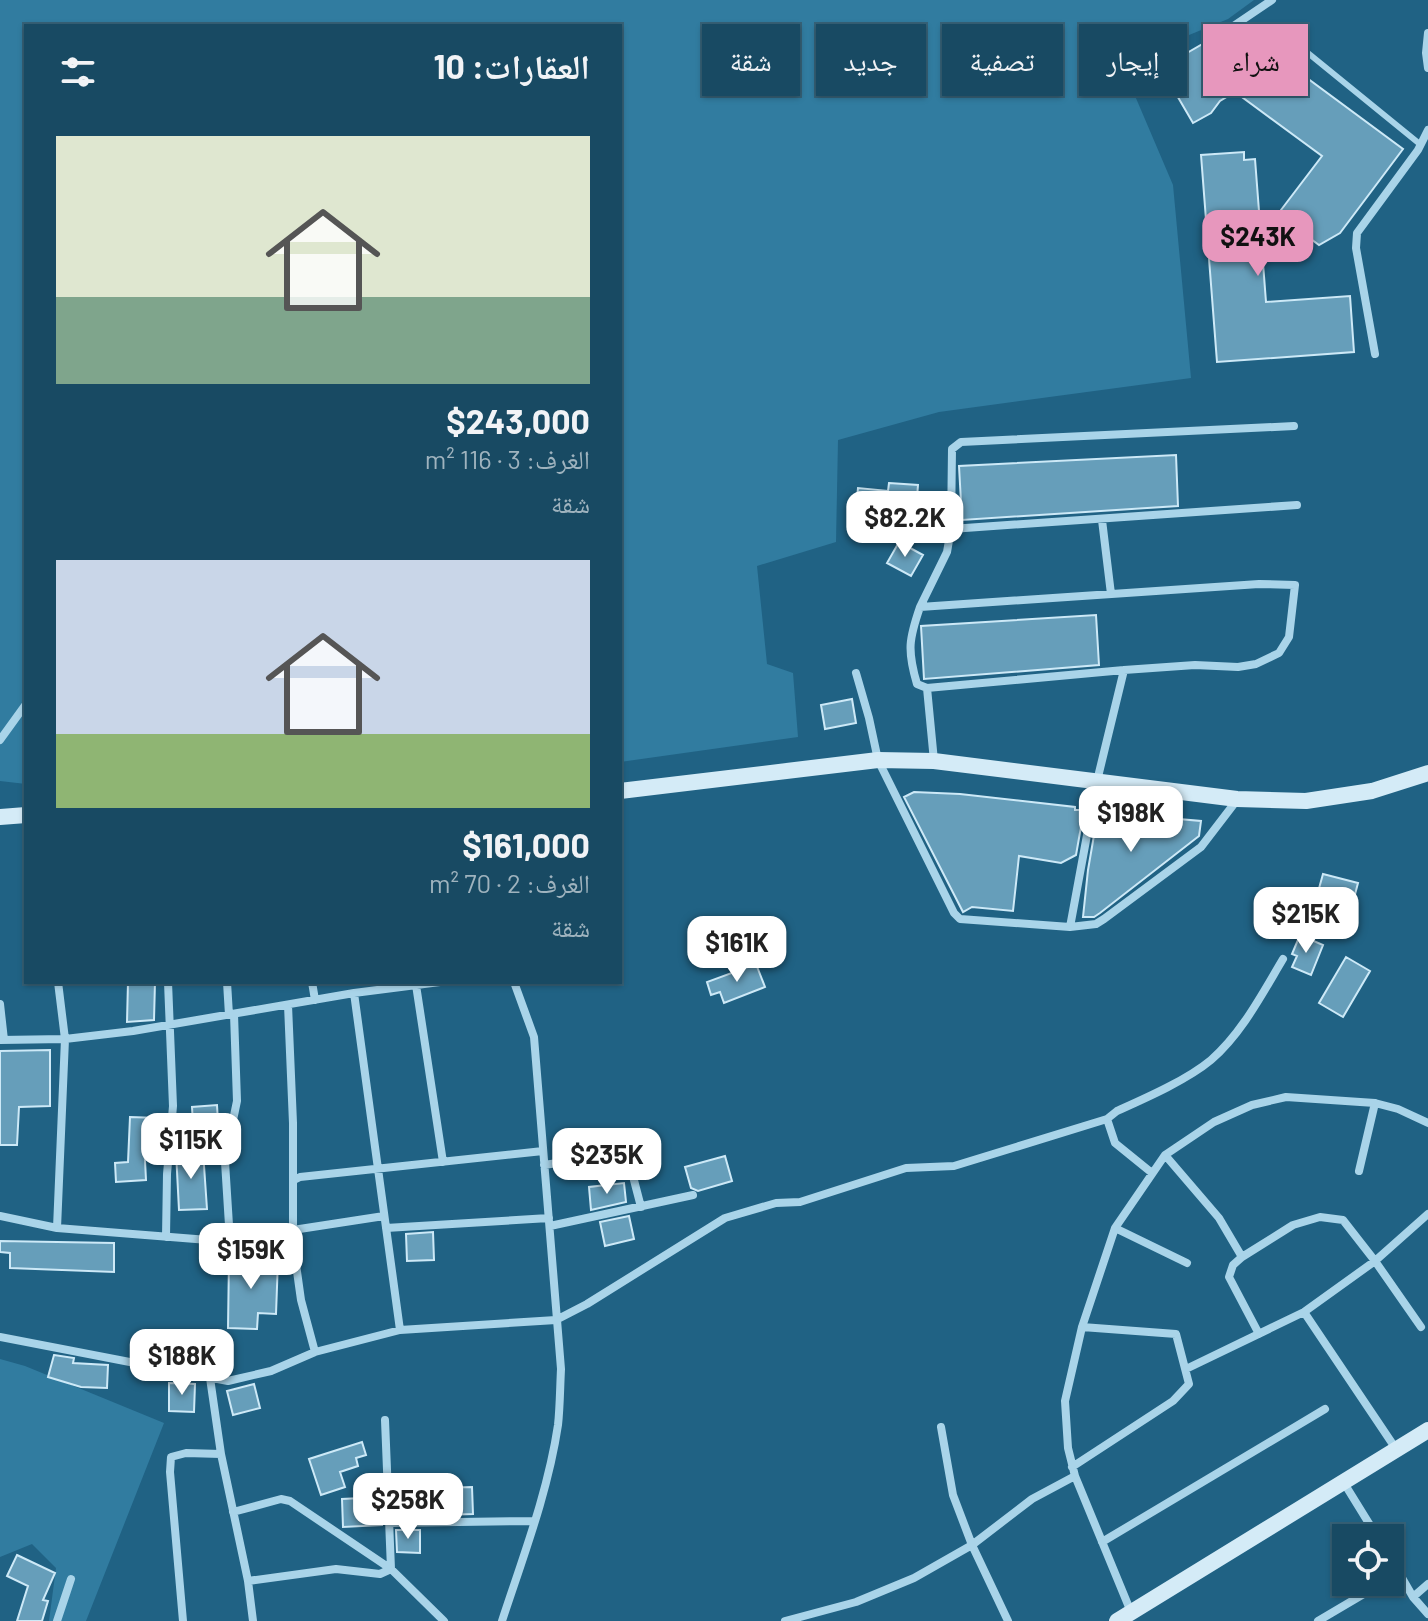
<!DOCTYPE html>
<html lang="ar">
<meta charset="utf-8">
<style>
:root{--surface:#184a63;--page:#215169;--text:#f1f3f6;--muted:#9fb3be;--line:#366278;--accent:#e797bd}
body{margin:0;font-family:Barlow,"Noto Naskh Arabic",sans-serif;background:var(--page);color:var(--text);direction:rtl;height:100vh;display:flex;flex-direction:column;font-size:30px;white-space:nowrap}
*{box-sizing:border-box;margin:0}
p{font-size:26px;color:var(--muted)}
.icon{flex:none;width:44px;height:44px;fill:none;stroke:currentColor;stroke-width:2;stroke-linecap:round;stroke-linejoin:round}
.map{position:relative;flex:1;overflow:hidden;direction:ltr}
.sheet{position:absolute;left:24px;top:24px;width:598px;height:960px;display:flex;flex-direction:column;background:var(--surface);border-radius:0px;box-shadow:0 2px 6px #0004,0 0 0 2px var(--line);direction:rtl}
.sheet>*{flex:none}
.hud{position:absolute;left:646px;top:24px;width:662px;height:72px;direction:rtl;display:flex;gap:16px}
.buttons{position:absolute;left:1332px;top:1524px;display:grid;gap:16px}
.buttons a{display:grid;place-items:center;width:72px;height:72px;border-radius:0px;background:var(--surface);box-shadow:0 2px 6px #0004,0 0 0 2px var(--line);font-size:40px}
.price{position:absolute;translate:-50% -68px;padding:0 18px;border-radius:16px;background:#fff;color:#222;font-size:26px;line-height:52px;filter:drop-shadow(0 2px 4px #0008)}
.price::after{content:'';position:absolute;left:50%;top:48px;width:24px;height:18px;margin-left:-12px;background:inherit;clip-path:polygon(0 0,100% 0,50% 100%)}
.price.on{background:var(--accent);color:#111}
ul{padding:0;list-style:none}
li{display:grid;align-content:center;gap:16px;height:424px;padding:0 32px}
li span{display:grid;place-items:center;height:248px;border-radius:0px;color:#555}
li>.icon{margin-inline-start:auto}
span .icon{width:144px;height:144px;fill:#fffc;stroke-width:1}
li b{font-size:34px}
h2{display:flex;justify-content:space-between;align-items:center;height:96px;padding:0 32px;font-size:34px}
.pill{padding:0 28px;border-radius:0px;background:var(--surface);box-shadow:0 2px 6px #0004,0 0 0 2px var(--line);font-size:28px;line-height:72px}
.pill.on{background:var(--accent);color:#111}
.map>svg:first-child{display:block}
.green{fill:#317ca0}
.building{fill:#669eba;stroke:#cde9f7;stroke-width:2}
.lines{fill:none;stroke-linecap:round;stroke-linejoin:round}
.lane{stroke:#a9d4e9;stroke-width:6}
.street{stroke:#a9d4e9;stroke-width:8}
.secondary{stroke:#d4ebf7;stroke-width:16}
</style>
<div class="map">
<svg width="1428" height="1621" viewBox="0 0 1428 1621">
<rect width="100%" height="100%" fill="#206284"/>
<path class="green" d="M0 0H1254L1228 19 1121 63 1173 185 1191 378 939 412 838 440 836 542 757 566 767 664 793 673 798 737 620 762V26H26V784L0 781Z
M0 1359 25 1366 164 1423 86 1621H49L56 1568 32 1544 0 1557Z"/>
<path class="building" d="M1244 30 1276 53 1282 63 1293 57 1303 75 1403 149 1340 233 1319 245 1287 221 1281 210 1322 156 1235 92 1220 101 1211 113 1193 123 1161 68 1213 38 1221 43Z
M1244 152V160L1255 159 1266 302 1350 296 1354 352 1217 362 1201 155Z
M1176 455 1178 506 962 520 959 466Z
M889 483 918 485 917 498 925 499 923 517 890 514 889 532 854 529 858 488 888 491Z
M899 542 923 555 911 576 887 563Z
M1096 615 1099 665 924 679 921 626Z
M852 699 856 723 825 729 821 705Z
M914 792 960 794 1075 807V810H1084L1076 855 1061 863 1019 856 1013 911 972 907 963 912 904 797Z
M1098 812 1201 821 1199 836 1100 913 1094 917H1083L1088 870Z
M1323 874 1358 883 1353 902 1318 892Z
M1300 935 1323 945 1311 975 1292 967 1297 956 1292 954Z
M1346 957 1370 971 1343 1017 1319 1003Z
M756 964 765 987 724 1003 720 992 711 995 707 982Z
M128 982H155L154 1020 127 1022Z
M50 1050V1106L19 1107 17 1145H0V1051Z
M217 1105 218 1122 193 1125 192 1107Z
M130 1117 158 1118 157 1141 144 1140 146 1180 116 1182 115 1163 128 1162Z
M203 1151 207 1209 179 1210 176 1152Z
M725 1156 732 1181 698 1191 691 1188 685 1167Z
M624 1183 626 1202 591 1210 589 1187Z
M629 1216 634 1239 605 1246 600 1222Z
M433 1232 434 1260 407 1261 406 1234Z
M0 1241 114 1243V1272L10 1268V1253L0 1252Z
M229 1258 278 1260 276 1314 258 1313 257 1329 228 1328Z
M54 1355 74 1358 73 1363 108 1365 107 1388 81 1387 48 1377Z
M169 1383 195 1384 194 1412 169 1411Z
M254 1384 260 1408 233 1415 227 1391Z
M362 1442 366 1455 356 1458 358 1466 340 1472 345 1487 321 1495 309 1459Z
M472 1487 473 1514 443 1515 442 1488Z
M395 1490H413L414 1516H396Z
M381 1497 382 1525 343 1527 342 1499Z
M396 1530H420V1553L397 1552Z
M17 1555 55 1573 43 1600 48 1601 42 1621H17L28 1586 7 1576Z"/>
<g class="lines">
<path class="lane" d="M1303 49 1421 145"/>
<path class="street" d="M1232 27 1272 0
M1428 33 1426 53 1428 68
M1375 354 1356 248 1357 233 1418 150 1428 130
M1102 520 1111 594
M951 529 1297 505
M920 607 947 552 951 529 952 449 961 442 1294 426
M856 673 869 718 878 760 954 913 960 919 1070 927 1097 781 1124 670
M927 688 1124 670 1195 665 1238 667 1256 664 1279 653 1289 637 1295 585 1259 584 920 607C909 639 907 650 917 684L927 688 934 761
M0 740 26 704
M1070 927 1096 924 1104 919 1201 847 1237 800
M227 982 229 1015
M312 982 315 1000
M416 985 443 1162
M354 993 400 1330
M0 1004 4 1040
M288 1005 293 1123V1243L301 1300 315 1352
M0 1040 65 1039 133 1031 354 993 440 982
M1165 1155 1219 1218 1242 1257
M544 1165 617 1154 625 1155 629 1161 641 1207
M1359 1171 1375 1103
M1152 1173 1115 1143 1107 1119 1117 1111C1146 1098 1187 1080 1211 1060 1242 1033 1262 994 1283 959
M294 1180 300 1177 543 1151
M0 1216 57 1228 246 1243H293
M550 1226 693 1195
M57 1228 65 1039 58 982
M386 1228 549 1218
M1115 1228 1187 1263
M293 1230 384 1216
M166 1237 167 1174 173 1106 168 982
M230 1241 224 1146 232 1125 237 1101 234 1014
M1304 1312 1396 1449
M1259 1334 1229 1277 1233 1265 1242 1257 1293 1225 1320 1217 1343 1220 1375 1261 1421 1327
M0 1337 228 1381 271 1371 315 1352 400 1330 556 1320 587 1304 725 1218 776 1203 800 1202 906 1168 954 1166 1107 1119
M1186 1369 1304 1312 1375 1261 1428 1214
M210 1378 221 1454 248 1581 253 1621
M941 1427 953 1495 972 1545 1008 1621
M1072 1467 1173 1401 1189 1384 1176 1334 1082 1327
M1344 1483 1378 1538
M233 1512 281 1499 290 1501 391 1569 444 1621
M389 1523 535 1521
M1102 1542 1325 1409
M1390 1557 1413 1597 1428 1614
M248 1581 336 1569 380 1574 391 1569 385 1420
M1413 1597 1428 1584
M1131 1612 1075 1476 1068 1448 1065 1401 1082 1327 1115 1228 1165 1155 1214 1122 1252 1105 1286 1097 1375 1103 1398 1109 1428 1123
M57 1621 71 1579
M183 1621 170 1472 171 1457 186 1453 221 1454
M502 1621C523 1557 548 1492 558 1425 560 1407 560 1388 561 1369L534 1037 514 982
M785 1621 856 1602 914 1578 972 1545 1032 1499 1075 1476
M1318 1621 1384 1582"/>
<path class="secondary" d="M620 791 878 760 934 761 1237 799 1306 801 1372 791 1428 773
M0 817 26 815
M1117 1621 1428 1430"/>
</g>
</svg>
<div class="buttons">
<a><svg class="icon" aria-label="locate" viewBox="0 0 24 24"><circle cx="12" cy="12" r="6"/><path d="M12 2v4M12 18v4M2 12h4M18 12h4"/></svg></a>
</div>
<b class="price on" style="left:1258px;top:278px">$243K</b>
<b class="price" style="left:905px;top:559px">$82.2K</b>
<b class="price" style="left:1131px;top:854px">$198K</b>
<b class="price" style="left:1306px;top:955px">$215K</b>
<b class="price" style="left:737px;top:984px">$161K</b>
<b class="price" style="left:191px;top:1181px">$115K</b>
<b class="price" style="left:607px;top:1196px">$235K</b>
<b class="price" style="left:251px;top:1291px">$159K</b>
<b class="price" style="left:182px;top:1397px">$188K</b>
<b class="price" style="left:408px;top:1541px">$258K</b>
<div class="hud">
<a class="pill on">شراء</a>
<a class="pill">إيجار</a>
<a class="pill">تصفية</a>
<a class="pill">جديد</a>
<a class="pill">شقة</a>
</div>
<section class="sheet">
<h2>العقارات: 10<svg class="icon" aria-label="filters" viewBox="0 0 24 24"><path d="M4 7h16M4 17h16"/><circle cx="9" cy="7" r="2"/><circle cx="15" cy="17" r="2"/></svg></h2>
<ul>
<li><span style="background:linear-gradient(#dfe7d0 65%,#7fa58c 0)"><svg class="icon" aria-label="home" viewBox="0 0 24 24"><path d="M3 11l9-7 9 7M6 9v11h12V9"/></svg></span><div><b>$243,000</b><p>الغرف: 3 · 116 m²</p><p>شقة</p></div></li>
<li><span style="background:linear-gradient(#c9d6e8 70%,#8fb573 0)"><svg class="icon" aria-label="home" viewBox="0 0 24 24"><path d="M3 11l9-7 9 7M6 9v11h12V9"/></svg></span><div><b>$161,000</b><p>الغرف: 2 · 70 m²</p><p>شقة</p></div></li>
</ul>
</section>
</div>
